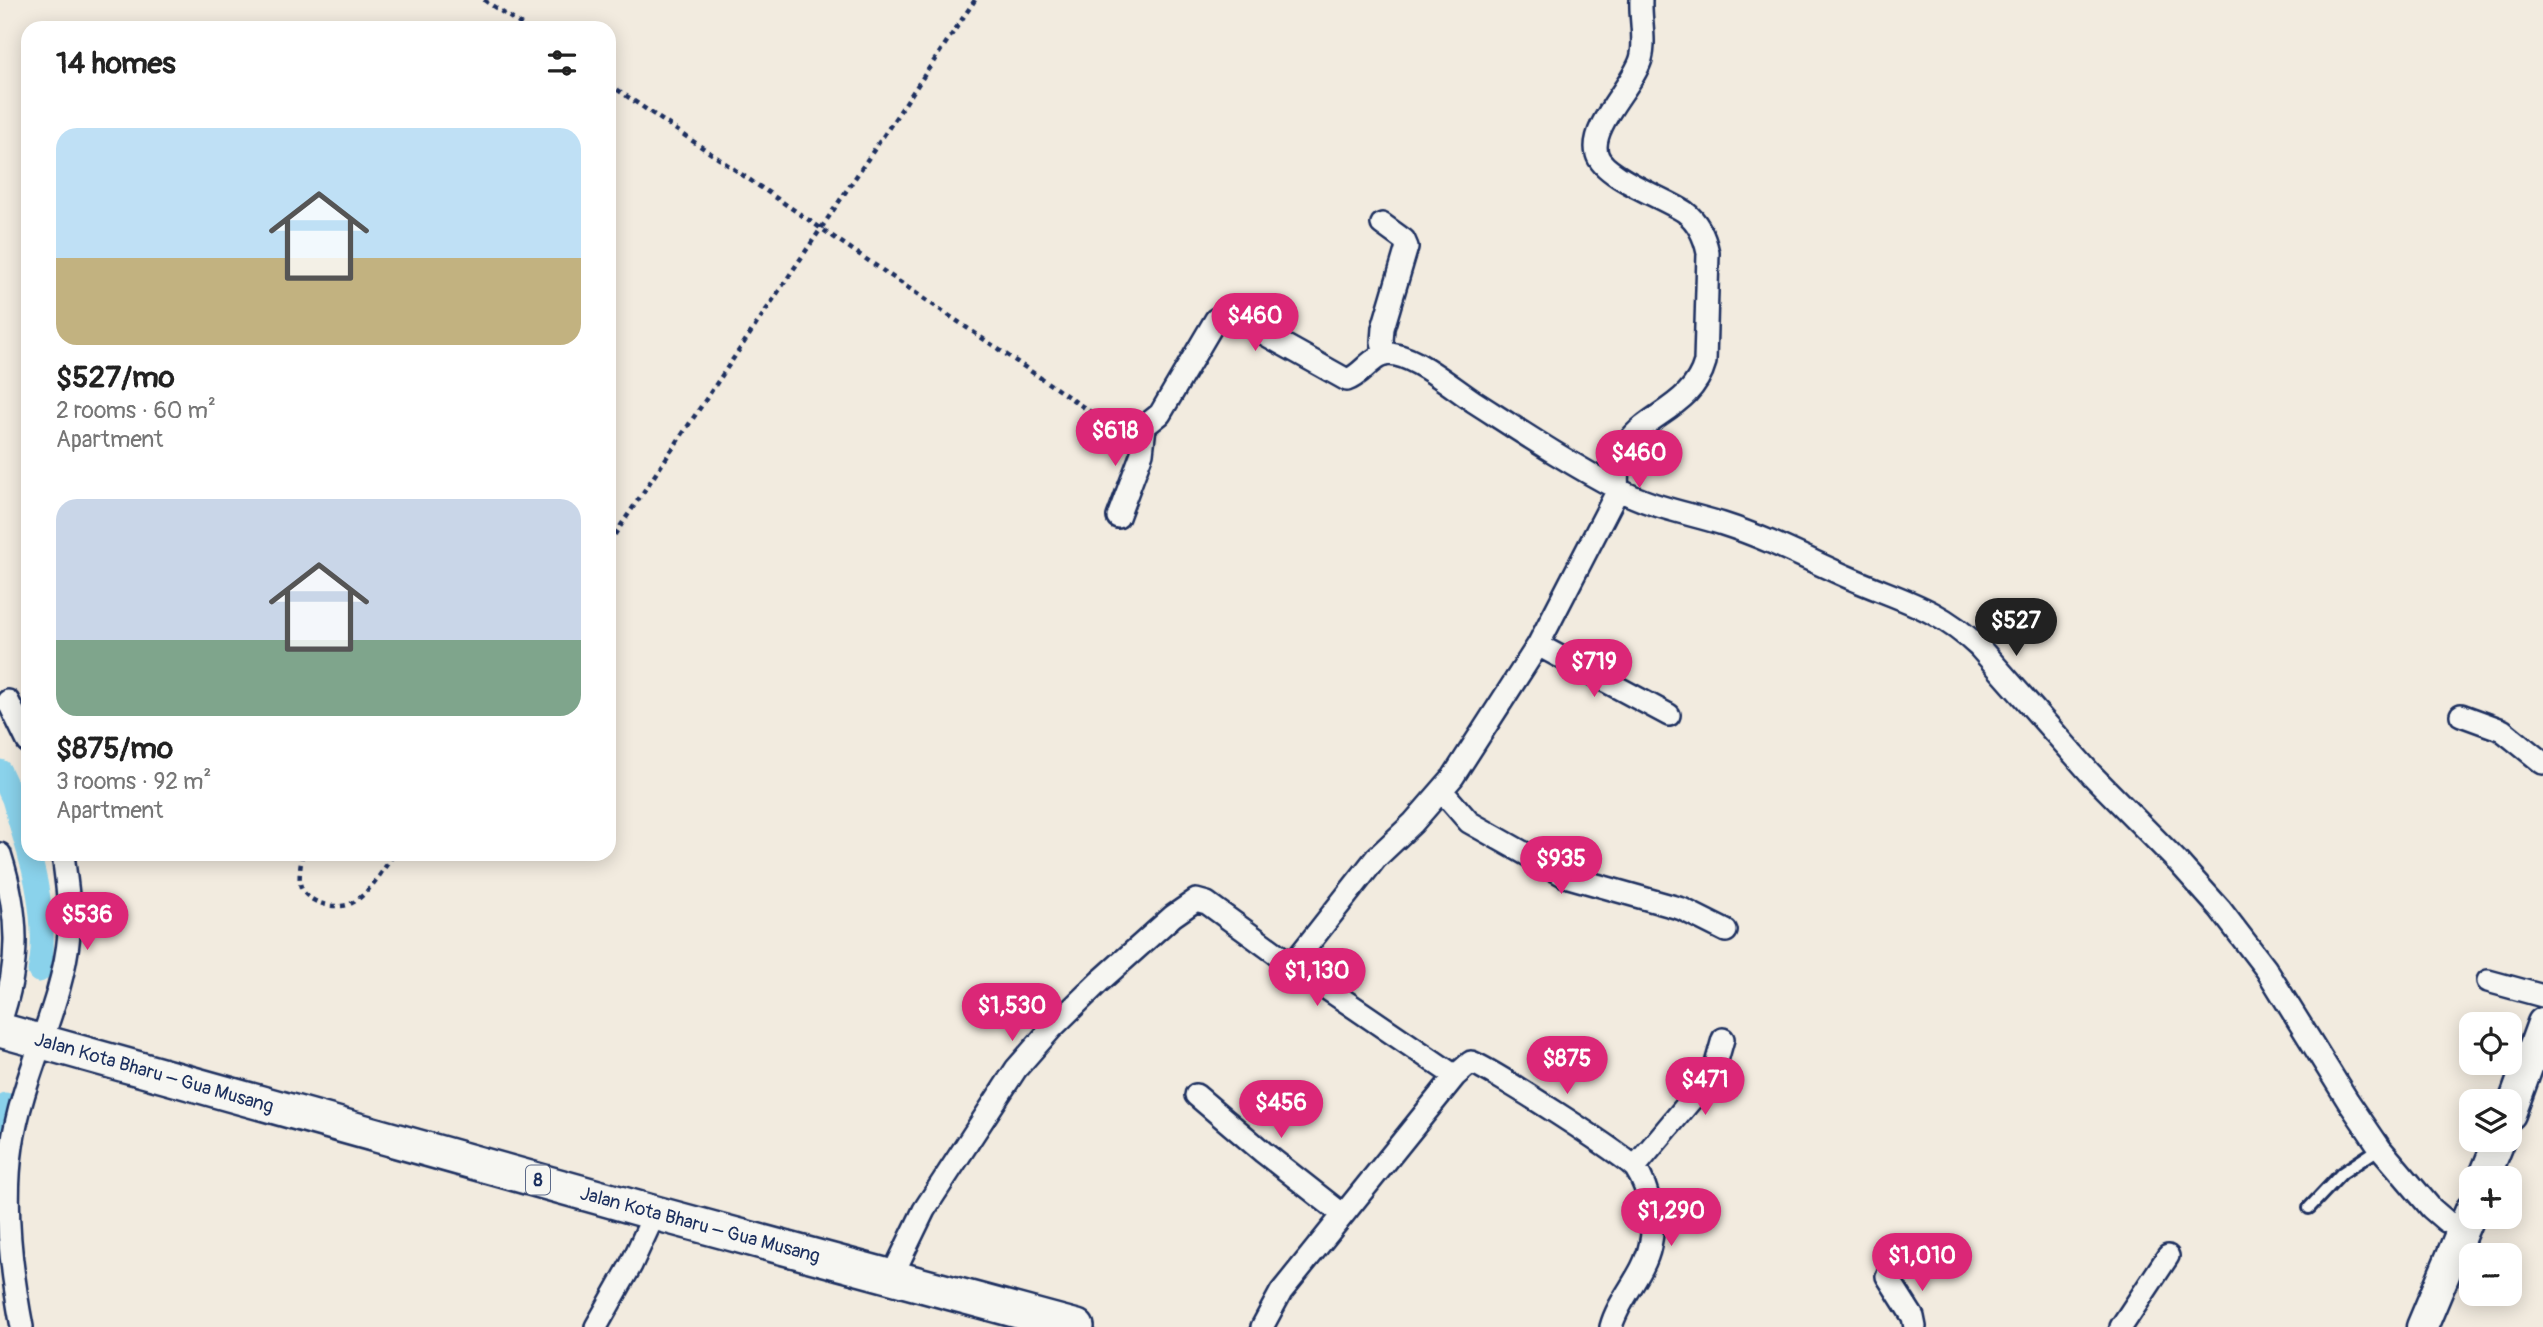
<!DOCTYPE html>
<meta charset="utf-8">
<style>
:root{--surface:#fff;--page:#f2f2f2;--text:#222;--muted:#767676;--accent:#db2777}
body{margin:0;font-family:Pangolin,sans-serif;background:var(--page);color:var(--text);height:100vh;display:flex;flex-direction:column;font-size:26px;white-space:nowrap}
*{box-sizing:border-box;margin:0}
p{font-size:23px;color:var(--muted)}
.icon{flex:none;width:38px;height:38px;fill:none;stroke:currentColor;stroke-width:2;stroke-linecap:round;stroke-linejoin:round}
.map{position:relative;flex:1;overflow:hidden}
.sheet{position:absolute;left:21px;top:21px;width:595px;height:840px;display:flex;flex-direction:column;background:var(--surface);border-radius:21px;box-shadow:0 4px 18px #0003}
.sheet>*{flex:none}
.buttons{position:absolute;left:2459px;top:1012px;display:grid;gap:14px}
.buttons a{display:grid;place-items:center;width:63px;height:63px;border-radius:14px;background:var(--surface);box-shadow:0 4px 18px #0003;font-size:35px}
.price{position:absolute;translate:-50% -60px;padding:0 16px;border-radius:24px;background:var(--accent);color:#fff;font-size:23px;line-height:46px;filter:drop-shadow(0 2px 4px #0008)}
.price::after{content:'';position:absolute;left:50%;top:42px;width:21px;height:16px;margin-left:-10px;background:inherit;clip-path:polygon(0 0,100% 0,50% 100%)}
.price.on{background:#222;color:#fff}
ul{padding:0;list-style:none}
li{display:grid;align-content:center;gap:14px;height:371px;padding:0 35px}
li span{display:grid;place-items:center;height:217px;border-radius:21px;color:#555}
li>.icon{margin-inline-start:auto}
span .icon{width:126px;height:126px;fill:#fffc;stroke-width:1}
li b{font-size:30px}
h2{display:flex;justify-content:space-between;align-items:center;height:84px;padding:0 35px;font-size:30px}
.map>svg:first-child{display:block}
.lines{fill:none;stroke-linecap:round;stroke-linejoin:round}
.canal{stroke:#8ad2eb;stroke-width:23}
.lane-casing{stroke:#1b2f5e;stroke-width:16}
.street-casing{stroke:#1b2f5e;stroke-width:26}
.secondary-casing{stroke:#1b2f5e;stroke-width:35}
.primary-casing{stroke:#1b2f5e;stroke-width:38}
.path{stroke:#1b2f5e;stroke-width:4.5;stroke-dasharray:5 5;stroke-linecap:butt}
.lane{stroke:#f6f6f2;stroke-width:10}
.street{stroke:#f6f6f2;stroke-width:21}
.secondary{stroke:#f6f6f2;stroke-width:30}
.primary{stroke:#f6f6f2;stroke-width:33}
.labels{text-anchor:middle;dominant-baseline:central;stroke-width:5;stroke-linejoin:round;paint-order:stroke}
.shield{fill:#f6f6f2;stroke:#5d6b8a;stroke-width:2}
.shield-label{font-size:18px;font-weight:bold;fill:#1b2f5e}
.street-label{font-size:19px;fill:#1b2f5e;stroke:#f6f6f2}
</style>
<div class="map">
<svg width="2543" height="1327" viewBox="0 0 2543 1327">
<rect width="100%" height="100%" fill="#f2ebdf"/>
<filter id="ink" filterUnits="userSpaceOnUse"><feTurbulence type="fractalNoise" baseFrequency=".0143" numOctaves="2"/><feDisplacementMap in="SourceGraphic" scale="14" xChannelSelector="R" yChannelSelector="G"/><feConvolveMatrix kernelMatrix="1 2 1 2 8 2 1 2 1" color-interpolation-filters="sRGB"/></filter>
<g filter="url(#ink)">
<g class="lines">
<path class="canal" d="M0 771 13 799 28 850
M29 854C39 887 47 938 39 971
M0 1125 5 1104"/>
<defs>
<path id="lane" d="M2309 1208 2342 1173 2380 1148"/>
<path id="street" d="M1382 224 1404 240 1407 247 1383 328 1382 341 1385 355
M1118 517 1142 453 1145 426 1160 414 1216 319 1225 314 1234 317 1347 380C1365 374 1373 350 1396 355 1420 360 1452 387 1473 401 1520 431 1568 463 1618 489 1650 507 1688 513 1723 524 1767 538 1807 559 1850 578 1900 600 1937 607 1979 647L2091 774 2178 862 2220 909 2266 969 2348 1101 2380 1148 2431 1208 2446 1221 2463 1229
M1538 645 1669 715
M8 701 28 742
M2461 715 2502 730 2543 763
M1442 791 1469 822 1565 876 1682 909 1726 931
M0 854C19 914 21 962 0 1022
M1292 965 1376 858 1413 823 1453 777 1538 645 1618 490C1609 413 1688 423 1705 362L1708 253C1705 238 1698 222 1685 212 1665 198 1603 177 1597 154 1589 126 1633 86 1641 59 1646 41 1640 19 1641 0
M2488 981 2543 996
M1196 1095 1263 1152 1342 1214
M1635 1167 1707 1081 1714 1071 1723 1039
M1887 1276 1913 1317 1915 1327
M891 1278 924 1210 1016 1069 1051 1029 1099 982 1173 916 1196 900 1207 903 1292 965 1455 1076
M22 1327C11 1269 3 1205 12 1146 22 1074 63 1006 69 934 71 907 66 880 63 854
M596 1327 631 1265 655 1213
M1262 1327 1281 1292 1455 1076 1471 1062C1487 1067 1628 1157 1636 1169 1649 1189 1656 1222 1650 1246 1644 1275 1619 1298 1611 1327
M2121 1327 2168 1256"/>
<path id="secondary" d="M2510 1114 2543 1023
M2484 1178 2500 1139
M2422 1327 2471 1210"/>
<path id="primary" d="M0 1030 655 1213 1077 1327"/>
</defs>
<use href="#lane" class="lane-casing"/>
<use href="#street" class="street-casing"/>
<use href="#secondary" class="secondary-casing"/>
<use href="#primary" class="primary-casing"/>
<path class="path" d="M484 0 526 28
M609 84 1098 417 1126 428
M609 543 975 0
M302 854C301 864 298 878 301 887 307 903 335 910 350 904 369 895 382 871 394 854"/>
<use href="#lane" class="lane"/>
<use href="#street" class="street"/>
<use href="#secondary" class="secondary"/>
<use href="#primary" class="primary"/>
</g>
</g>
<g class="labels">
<rect class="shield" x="526" y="1165.5" width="24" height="29" rx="5"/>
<g class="shield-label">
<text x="538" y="1180">8</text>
</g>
<g class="street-label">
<text transform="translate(154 1073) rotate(16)">Jalan Kota Bharu – Gua Musang</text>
<text transform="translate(700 1225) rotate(15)">Jalan Kota Bharu – Gua Musang</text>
</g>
</g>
</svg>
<div class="buttons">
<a><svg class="icon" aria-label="locate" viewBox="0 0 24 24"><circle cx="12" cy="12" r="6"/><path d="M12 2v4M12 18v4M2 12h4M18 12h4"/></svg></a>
<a><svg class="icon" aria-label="layers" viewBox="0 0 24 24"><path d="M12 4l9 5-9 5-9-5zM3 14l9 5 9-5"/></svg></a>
<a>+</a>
<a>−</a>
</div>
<b class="price" style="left:1255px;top:353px">$460</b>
<b class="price" style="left:1115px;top:468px">$618</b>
<b class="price" style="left:1639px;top:490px">$460</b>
<b class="price on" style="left:2016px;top:658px">$527</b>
<b class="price" style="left:1594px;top:699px">$719</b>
<b class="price" style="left:1561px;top:896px">$935</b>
<b class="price" style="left:87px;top:952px">$536</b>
<b class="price" style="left:1317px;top:1008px">$1,130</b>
<b class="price" style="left:1012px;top:1043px">$1,530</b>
<b class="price" style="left:1567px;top:1096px">$875</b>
<b class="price" style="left:1705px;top:1117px">$471</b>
<b class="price" style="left:1281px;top:1140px">$456</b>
<b class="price" style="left:1671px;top:1248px">$1,290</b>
<b class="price" style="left:1922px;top:1293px">$1,010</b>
<section class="sheet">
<h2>14 homes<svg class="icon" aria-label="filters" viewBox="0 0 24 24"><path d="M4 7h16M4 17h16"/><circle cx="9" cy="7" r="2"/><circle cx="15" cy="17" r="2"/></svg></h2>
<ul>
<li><span style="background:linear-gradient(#bfe0f5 60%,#c2b280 0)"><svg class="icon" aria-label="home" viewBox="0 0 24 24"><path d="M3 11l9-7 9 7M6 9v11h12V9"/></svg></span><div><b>$527/mo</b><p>2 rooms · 60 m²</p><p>Apartment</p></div></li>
<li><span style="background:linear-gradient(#c9d6e8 65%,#7fa58c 0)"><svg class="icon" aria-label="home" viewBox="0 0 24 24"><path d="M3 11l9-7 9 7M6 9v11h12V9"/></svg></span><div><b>$875/mo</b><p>3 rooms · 92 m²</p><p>Apartment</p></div></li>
</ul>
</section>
</div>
